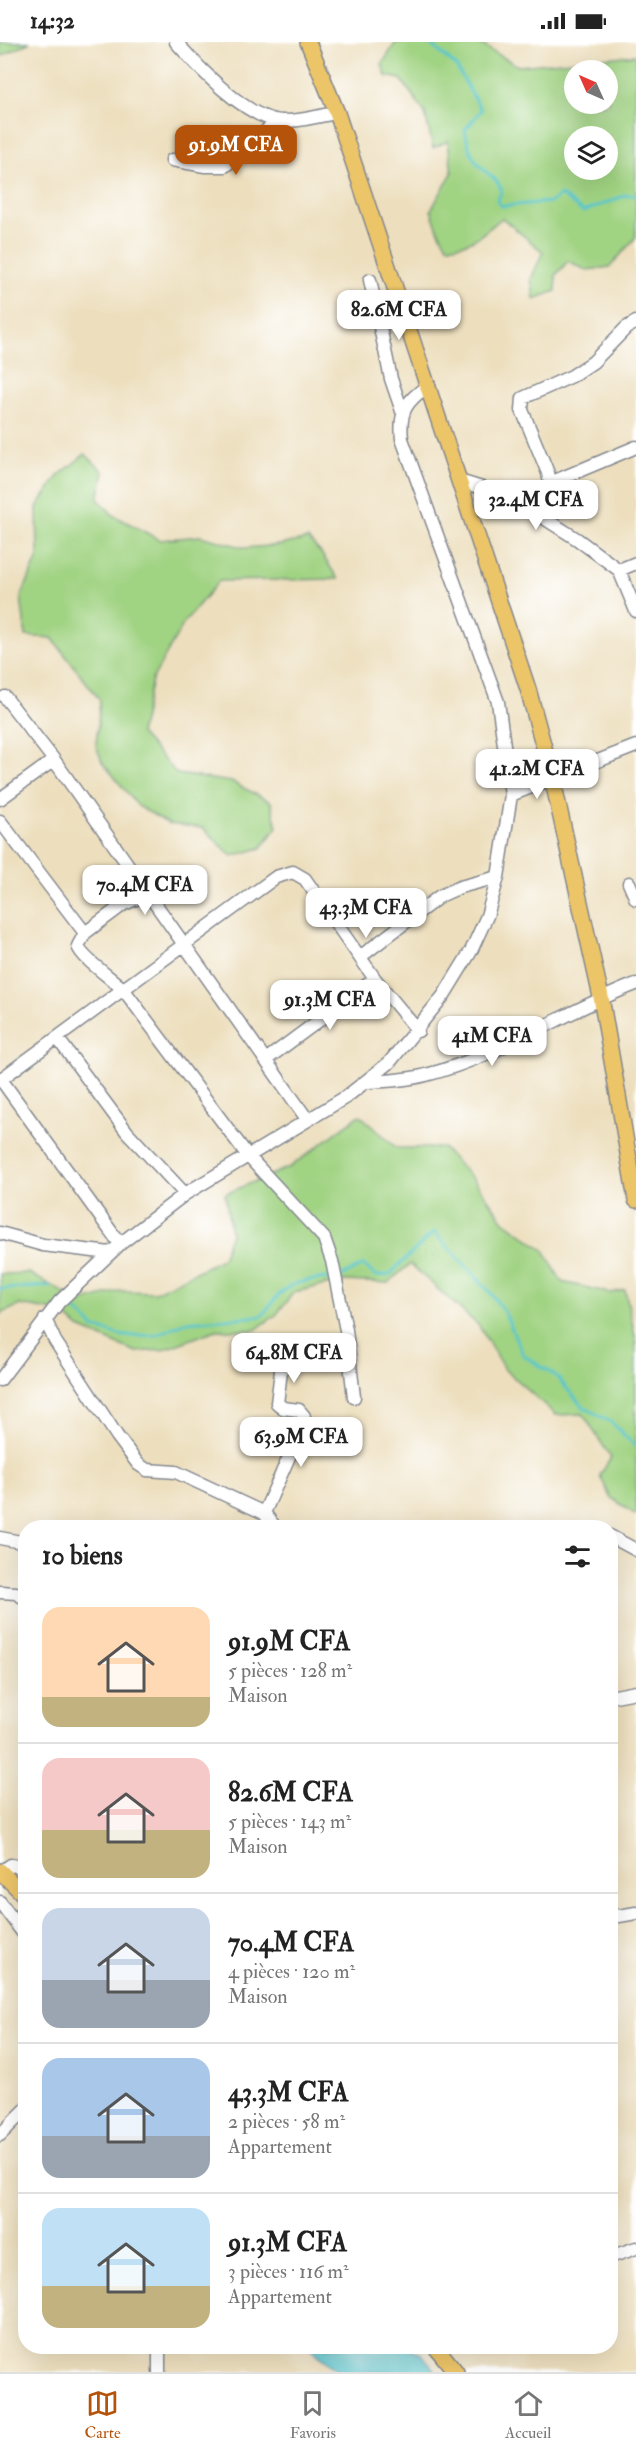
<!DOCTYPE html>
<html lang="fr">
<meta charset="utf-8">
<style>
:root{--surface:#fff;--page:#f6f6f6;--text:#222;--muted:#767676;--line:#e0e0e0;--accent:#b45309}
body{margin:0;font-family:"IM FELL Double Pica",serif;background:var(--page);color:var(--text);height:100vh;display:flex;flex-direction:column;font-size:22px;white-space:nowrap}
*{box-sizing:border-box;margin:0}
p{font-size:20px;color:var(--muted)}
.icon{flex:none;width:33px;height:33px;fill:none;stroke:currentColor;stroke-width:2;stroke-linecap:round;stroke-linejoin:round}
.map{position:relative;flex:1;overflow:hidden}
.details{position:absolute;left:18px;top:1478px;width:600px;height:834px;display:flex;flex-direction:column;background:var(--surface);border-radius:24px;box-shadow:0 6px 24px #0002}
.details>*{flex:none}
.needle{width:39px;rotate:315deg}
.tools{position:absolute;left:564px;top:18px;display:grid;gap:12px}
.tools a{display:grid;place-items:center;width:54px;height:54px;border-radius:50%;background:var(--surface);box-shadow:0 6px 24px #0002;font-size:30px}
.price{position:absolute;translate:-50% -51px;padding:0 14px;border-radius:12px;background:#fff;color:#222;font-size:20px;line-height:39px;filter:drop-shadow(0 2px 3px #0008)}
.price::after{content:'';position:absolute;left:50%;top:36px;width:18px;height:14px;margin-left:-9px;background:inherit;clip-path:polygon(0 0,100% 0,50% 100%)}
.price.on{background:var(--accent);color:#fff}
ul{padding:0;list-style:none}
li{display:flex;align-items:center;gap:18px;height:150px;padding:0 24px}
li+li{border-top:2px solid var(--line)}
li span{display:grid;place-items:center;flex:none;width:168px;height:120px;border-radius:18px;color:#555}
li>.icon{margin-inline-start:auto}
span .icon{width:72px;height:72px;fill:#fffc;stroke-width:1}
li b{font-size:26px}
h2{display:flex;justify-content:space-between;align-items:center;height:72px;padding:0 24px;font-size:26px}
.status{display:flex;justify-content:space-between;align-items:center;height:42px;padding:0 30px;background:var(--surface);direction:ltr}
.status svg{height:16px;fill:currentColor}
.menu{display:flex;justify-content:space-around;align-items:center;height:84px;border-top:2px solid var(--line);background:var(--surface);font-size:16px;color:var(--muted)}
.menu a{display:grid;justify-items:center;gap:3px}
.menu .on{color:var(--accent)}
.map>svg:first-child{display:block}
.green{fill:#a0d382;stroke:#5e8170;stroke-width:1.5;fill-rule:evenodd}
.water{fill:#58c6cc;stroke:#3a7a95;stroke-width:1.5}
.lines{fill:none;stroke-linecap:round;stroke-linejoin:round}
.stream{stroke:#58c6cc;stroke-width:3}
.minor-casing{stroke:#84878e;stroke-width:15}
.major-casing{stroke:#84878e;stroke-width:18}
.minor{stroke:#fff;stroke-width:12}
.major{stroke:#edc569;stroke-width:15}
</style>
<div class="status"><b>14:32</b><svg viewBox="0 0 49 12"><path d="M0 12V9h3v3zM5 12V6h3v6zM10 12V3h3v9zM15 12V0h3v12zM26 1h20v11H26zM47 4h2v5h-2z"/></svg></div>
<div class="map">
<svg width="636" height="2330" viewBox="0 0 636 2330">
<rect width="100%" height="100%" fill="#fff"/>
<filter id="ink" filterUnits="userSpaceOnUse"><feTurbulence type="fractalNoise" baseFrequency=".0167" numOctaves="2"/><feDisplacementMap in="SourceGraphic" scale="12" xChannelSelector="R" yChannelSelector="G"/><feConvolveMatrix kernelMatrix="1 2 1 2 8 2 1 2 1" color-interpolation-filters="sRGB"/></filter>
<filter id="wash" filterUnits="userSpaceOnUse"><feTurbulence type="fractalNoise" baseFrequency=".008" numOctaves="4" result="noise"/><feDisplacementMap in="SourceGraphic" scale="24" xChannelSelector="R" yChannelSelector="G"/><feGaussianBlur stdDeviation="1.35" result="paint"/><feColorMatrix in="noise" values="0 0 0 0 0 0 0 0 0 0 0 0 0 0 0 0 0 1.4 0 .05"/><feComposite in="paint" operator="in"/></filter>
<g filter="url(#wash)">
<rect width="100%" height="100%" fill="#eddfbe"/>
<path class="green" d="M0 0H30L0 15Z
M396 0H477L518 24 636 13V195L610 225 586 228 568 219 556 233V249L534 257 531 237 543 210 502 176C484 190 472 205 447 204L438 188 431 168 452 131 448 99 433 106 425 71 401 37 386 34 382 22ZM608 28V62H574V28ZM608 94V128H574V94Z
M85 412 104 430 98 457 113 473 160 498 200 494 246 506 280 503 308 497 321 511 338 537 219 539 185 579 152 638 140 692 177 732 232 740 271 760 277 785 261 806 232 814 203 786 169 782 138 764 102 720 96 703 100 658 52 596 26 594 21 555 38 515 37 465 58 434Z
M360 1073 397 1106H443L473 1137 504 1179 544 1208 562 1240 611 1251 625 1248 636 1298V1473L610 1455 600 1433 611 1416 583 1372 556 1373 504 1327 479 1284 410 1222 388 1241 344 1239 294 1250 276 1273 255 1288H216L162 1308 136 1310 79 1286 61 1270 20 1263 0 1272V1232L29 1231 80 1260 120 1249 155 1250 222 1217 231 1191 225 1152 290 1125Z"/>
<path class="water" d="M405 2304 422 2312 436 2330H339L309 2305Z"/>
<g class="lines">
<path class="stream" d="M428 0 456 24 481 68 465 88C468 104 471 116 483 127 493 136 497 137 502 149L497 159 502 164 551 160 561 153 583 170 626 153H636
M340 1235 364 1223 375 1234 389 1233 434 1190 490 1250 505 1271 523 1313 556 1334 582 1364 611 1380 636 1405
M0 1247 50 1244
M68 1259 93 1285 123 1294 156 1293 186 1280 262 1274C286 1242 288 1241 328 1236"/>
</g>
</g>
<g filter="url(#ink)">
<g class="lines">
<defs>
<path id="minor" d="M176 0C199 26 246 77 282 79 300 80 320 73 337 71
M172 118 205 124H225L267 88 282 79
M370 238 391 337 402 369
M459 439 495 450 539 473 577 497 619 528 636 569
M550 441 548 431 522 368 523 356 572 334 593 320 626 286 636 280
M539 473 550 441 636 405
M619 528 636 521
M5 655 54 718 307 1077
M511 753 636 704
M0 757 54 718
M0 779 85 891 78 904C81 916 113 937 124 948L248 1114 324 1196 332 1219 346 1288 354 1355
M629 841 636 857
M85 891 124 862 147 852
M360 915 440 854 460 845 498 835
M58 997 127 1090 185 1152
M267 1017 375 937
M0 1036 120 1202
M1 1037 276 835 293 830 305 837 375 937 418 989
M367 1040C387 1039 407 1038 426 1033 500 1014 565 969 636 942
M0 1191 43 1203 110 1211
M45 1277 55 1299 117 1394 138 1422 147 1428 176 1430 251 1465 264 1471 275 1485
M0 1338 59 1260 120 1202 185 1152 346 1055 389 1021 444 953 471 909 487 874 498 835 511 753 498 660 402 397C399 369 406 359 429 343
M264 1471 304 1381V1374L299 1368 283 1366 277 1361 284 1305
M610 1494 636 1508
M0 1496 26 1501
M0 1550 16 1551 26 1557
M610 1655 636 1650
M1 1830 11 1823 26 1826
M0 1860 26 1895
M610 1871 619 1874 636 1871
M0 2093 26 2067
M610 2215 636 2206
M159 2330V2304"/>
<path id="major" d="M308 0 337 71 528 647 552 735 601 955 636 1158
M0 1829 26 1855
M435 2304 456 2330"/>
</defs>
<use href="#minor" class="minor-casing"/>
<use href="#major" class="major-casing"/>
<use href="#minor" class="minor"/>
<use href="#major" class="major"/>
</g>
</g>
</svg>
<div class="tools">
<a><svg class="needle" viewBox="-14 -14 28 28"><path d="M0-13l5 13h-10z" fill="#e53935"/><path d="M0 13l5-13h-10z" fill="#767676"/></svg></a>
<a><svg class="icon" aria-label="layers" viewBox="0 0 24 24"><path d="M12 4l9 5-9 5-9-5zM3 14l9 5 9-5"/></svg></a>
</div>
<b class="price on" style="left:236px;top:134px">91.9M CFA</b>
<b class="price" style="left:399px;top:299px">82.6M CFA</b>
<b class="price" style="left:536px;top:489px">32.4M CFA</b>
<b class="price" style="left:537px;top:758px">41.2M CFA</b>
<b class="price" style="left:145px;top:874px">70.4M CFA</b>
<b class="price" style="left:366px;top:897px">43.3M CFA</b>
<b class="price" style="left:330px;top:989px">91.3M CFA</b>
<b class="price" style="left:492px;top:1025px">41M CFA</b>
<b class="price" style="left:294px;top:1342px">64.8M CFA</b>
<b class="price" style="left:301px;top:1426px">63.9M CFA</b>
<section class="details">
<h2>10 biens<svg class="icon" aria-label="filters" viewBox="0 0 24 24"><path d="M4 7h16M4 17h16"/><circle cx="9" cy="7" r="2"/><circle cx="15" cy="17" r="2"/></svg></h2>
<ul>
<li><span style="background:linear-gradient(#ffd9b3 75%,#c2b280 0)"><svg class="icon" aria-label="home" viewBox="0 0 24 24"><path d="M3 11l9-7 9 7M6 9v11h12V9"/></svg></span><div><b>91.9M CFA</b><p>5 pièces · 128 m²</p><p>Maison</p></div></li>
<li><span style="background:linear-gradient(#f6c9c9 60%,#c2b280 0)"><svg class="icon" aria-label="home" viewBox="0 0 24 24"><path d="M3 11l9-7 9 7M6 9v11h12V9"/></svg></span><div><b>82.6M CFA</b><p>5 pièces · 143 m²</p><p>Maison</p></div></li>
<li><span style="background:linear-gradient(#c9d6e8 60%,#9aa5b1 0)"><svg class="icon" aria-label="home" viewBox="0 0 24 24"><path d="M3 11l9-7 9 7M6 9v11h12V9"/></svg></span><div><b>70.4M CFA</b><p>4 pièces · 120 m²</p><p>Maison</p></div></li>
<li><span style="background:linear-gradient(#a9c7e8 65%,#9aa5b1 0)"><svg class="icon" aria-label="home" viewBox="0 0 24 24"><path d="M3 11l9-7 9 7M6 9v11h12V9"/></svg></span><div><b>43.3M CFA</b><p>2 pièces · 58 m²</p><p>Appartement</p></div></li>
<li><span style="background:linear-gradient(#bfe0f5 65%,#c2b280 0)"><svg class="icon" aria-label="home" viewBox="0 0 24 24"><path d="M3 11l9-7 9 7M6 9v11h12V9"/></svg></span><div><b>91.3M CFA</b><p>3 pièces · 116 m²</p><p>Appartement</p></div></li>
</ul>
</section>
</div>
<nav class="menu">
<a class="on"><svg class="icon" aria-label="map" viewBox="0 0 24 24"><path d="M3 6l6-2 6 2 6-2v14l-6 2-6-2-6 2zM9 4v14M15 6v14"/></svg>Carte</a>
<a><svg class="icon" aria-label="saved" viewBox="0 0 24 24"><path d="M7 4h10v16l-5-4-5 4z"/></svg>Favoris</a>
<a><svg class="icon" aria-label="home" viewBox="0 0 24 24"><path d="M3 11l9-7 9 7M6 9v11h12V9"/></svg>Accueil</a>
</nav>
